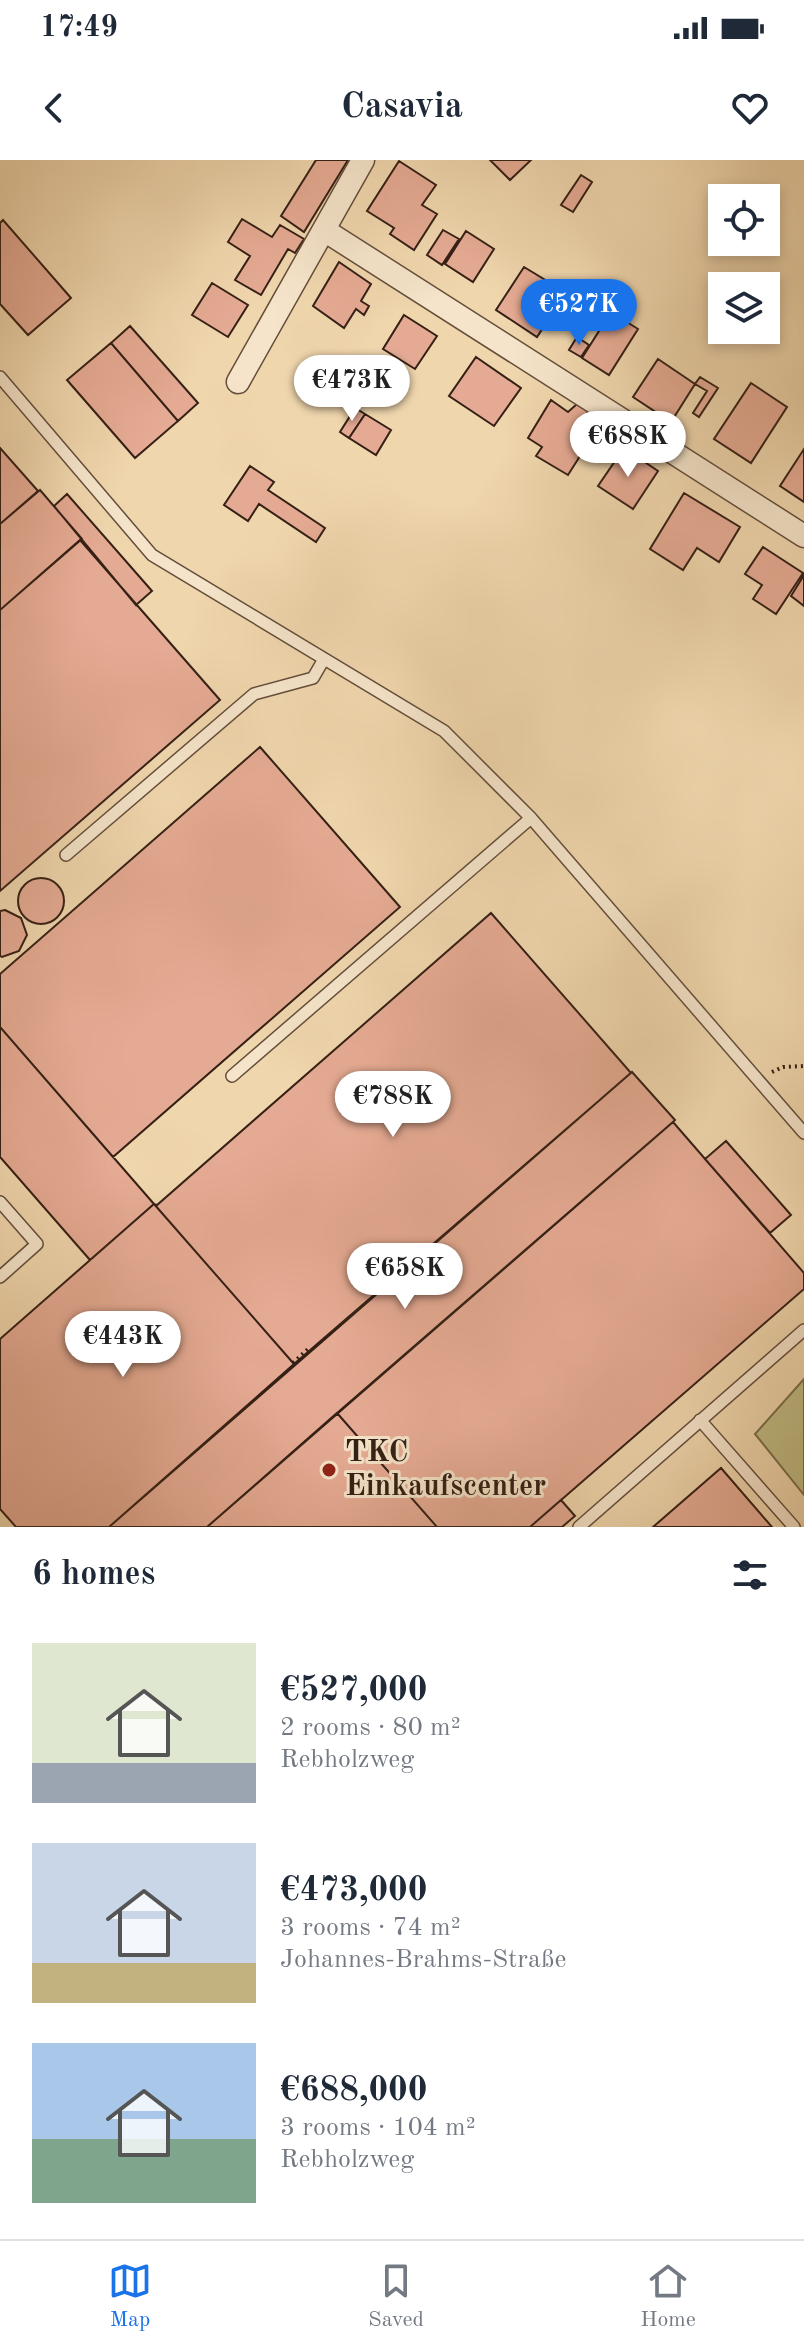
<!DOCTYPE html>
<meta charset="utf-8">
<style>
:root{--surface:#fff;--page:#f2f2f3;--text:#1f2937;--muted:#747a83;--line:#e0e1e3;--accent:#1a73e8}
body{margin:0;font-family:"Old Standard TT",serif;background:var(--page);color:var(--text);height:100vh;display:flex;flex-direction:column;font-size:30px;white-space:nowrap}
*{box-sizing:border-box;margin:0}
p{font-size:26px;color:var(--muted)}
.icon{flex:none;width:44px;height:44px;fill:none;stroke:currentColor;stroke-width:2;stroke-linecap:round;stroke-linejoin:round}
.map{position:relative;height:1367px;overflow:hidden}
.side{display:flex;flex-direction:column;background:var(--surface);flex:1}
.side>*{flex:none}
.tools{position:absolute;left:708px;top:24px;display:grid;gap:16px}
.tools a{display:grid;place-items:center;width:72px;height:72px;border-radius:0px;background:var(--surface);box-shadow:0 4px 12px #0003;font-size:40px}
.price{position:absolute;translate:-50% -68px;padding:0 18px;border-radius:28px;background:#fff;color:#222;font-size:26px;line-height:52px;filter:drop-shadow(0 2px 4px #0008)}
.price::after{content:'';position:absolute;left:50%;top:48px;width:24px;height:18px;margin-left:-12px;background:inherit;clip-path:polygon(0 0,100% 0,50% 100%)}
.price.selected{background:var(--accent);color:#fff}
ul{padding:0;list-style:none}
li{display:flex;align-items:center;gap:24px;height:200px;padding:0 32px}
li span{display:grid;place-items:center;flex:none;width:224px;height:160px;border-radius:0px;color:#555}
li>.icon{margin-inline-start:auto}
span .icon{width:96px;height:96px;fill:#fffc;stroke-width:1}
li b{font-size:34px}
h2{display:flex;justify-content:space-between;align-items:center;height:96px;padding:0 32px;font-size:34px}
.status{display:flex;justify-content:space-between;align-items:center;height:56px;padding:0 40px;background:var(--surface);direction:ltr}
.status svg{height:22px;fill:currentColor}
header{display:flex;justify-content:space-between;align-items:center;height:104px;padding:0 32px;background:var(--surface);font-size:36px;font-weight:800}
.menu{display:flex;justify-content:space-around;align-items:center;height:112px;border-top:2px solid var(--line);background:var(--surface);font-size:22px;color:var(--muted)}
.menu a{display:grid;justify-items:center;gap:4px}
.menu .selected{color:var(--accent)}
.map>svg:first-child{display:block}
.green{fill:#c1bc85;stroke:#7b6e4d;stroke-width:2}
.building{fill:#e5aa93;stroke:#352015;stroke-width:2}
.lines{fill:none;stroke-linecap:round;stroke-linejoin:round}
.service-casing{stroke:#644e3b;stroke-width:14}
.minor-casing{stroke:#644e3b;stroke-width:25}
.path{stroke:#352015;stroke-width:4;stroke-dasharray:2 4;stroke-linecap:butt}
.service{stroke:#f5e4ca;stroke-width:11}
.minor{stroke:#f5e4ca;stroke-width:22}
.poi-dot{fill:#8f2418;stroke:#f5e4ca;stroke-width:3}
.labels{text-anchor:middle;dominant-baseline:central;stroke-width:6;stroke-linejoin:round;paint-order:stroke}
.poi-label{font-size:30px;font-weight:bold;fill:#352015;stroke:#f5e4ca;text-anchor:start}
</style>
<div class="status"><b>17:49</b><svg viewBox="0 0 49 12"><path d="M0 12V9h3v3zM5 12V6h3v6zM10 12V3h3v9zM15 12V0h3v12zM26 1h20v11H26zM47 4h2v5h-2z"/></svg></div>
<header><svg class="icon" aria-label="back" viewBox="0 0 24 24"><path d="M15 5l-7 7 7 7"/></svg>Casavia<svg class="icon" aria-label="heart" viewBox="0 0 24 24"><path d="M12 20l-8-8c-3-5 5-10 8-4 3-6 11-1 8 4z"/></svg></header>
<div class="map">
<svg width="804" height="1367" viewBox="0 0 804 1367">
<rect width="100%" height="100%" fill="#f0d6ad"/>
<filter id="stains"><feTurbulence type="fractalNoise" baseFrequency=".0025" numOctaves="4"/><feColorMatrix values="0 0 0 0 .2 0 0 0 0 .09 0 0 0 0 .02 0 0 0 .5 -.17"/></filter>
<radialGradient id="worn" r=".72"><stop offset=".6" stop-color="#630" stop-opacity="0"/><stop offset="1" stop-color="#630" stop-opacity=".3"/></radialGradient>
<path class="green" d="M804 1219V1335L755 1274Z"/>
<path class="building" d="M316 0H348L304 72 281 56Z
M490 0H531L510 20Z
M399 1 436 25 422 45 437 54 414 90 390 74 394 68 367 51Z
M581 15 592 22 573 52 561 45Z
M242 59 272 77 280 65 304 79 295 93 288 89 261 135 235 120 250 96 228 82Z
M3 60 71 138 28 175 0 144V63Z
M443 70 459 79 442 105 427 95Z
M466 71 494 89 473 122 445 104Z
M339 102 371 124 361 141 369 146 364 155 356 149 344 168 313 146Z
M524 107 552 124 547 131 561 140 537 177 496 150Z
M212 123 248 145 228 177 192 155Z
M611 152 638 169 609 215 582 198Z
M404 155 437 176 415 209 383 189Z
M130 166 198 243 178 261 111 183Z
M577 177 589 185 581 197 569 190Z
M111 183 178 261 135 298 67 220Z
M476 197 521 228 494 266 449 236Z
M658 199 695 224 671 262 633 237Z
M700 217 718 228 699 257 693 253 707 231 695 224Z
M751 223 787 247 751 303 714 279Z
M551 240 568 252 577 244 588 250 586 258 599 266 568 315 536 296 542 287 528 278Z
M355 248 365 254 349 278 340 272Z
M365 254 391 270 376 295 349 278Z
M0 288 38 331 0 364Z
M624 288 658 311 633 349 598 326Z
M804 289V342L780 326Z
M250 306 274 322 268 330 325 368 316 382 259 344 248 361 224 345Z
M40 330 82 379 0 450V364Z
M684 333 740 367 719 402 697 388 683 410 650 389Z
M67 334 152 431 136 445 54 346Z
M80 380 220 540 0 731V450Z
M763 387 803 413 776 454 753 439 762 425 745 414Z
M804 415V446L791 436Z
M260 587 400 747 113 997 0 867V814Z
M18 741a23 23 0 1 1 46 0a23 23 0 1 1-46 0Z
M5 750 21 758 27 775 19 791 2 797 0 796V751Z
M491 753 631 913 294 1204 154 1044 157 1045Z
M0 867 154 1044 90 1100 0 997Z
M632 912 675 960 673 962 207 1367H109Z
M673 962 804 1113V1129L530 1367H437L337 1253Z
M726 981 791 1055 770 1073 705 999Z
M154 1044 294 1204 109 1367H16L0 1349V1179Z
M337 1253 437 1367H207Z
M721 1308 772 1367H653Z
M561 1340 575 1356 562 1367H530Z"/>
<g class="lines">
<defs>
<path id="service" d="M0 217 152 395 444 571 531 658 232 916
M531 658 804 973
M66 695 254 534 313 518 324 499
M0 1042 37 1084 0 1117
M700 1260 794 1367
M579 1367 804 1170"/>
<path id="minor" d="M324 70 804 376
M238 222 363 0"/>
</defs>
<use href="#service" class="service-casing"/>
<use href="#minor" class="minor-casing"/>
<path class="path" d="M772 912 783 907 804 906
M293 1203 308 1189"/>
<use href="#service" class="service"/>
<use href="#minor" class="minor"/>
</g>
<circle class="poi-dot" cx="329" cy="1310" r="8"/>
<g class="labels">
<g class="poi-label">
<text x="345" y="1293">TKC<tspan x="345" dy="34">Einkaufscenter</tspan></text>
</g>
</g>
<rect width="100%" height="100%" filter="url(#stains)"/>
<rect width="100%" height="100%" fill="url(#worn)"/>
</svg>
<div class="tools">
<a><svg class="icon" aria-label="locate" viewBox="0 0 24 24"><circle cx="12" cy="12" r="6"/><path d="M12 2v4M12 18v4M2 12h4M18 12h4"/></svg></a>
<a><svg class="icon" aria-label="layers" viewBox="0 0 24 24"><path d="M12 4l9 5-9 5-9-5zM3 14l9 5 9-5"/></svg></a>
</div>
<b class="price selected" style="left:579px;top:187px">€527K</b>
<b class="price" style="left:352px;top:263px">€473K</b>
<b class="price" style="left:628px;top:319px">€688K</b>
<b class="price" style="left:393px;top:979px">€788K</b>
<b class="price" style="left:405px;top:1151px">€658K</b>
<b class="price" style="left:123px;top:1219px">€443K</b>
</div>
<section class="side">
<h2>6 homes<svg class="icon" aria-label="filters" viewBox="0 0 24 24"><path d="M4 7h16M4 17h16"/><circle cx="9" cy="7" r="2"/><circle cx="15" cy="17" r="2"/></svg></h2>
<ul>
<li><span style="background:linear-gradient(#dfe7d0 75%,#9aa5b1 0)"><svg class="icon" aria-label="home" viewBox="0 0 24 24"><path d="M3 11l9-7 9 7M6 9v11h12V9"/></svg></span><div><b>€527,000</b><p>2 rooms · 80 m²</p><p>Rebholzweg</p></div></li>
<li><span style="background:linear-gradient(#c9d6e8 75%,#c2b280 0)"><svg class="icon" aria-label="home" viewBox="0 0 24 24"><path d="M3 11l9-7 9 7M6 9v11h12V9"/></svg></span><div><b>€473,000</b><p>3 rooms · 74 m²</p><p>Johannes-Brahms-Straße</p></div></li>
<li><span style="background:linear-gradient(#a9c7e8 60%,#7fa58c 0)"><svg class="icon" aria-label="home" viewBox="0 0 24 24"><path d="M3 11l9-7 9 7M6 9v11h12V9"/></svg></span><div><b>€688,000</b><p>3 rooms · 104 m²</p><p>Rebholzweg</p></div></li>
</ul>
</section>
<nav class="menu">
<a class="selected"><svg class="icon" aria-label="map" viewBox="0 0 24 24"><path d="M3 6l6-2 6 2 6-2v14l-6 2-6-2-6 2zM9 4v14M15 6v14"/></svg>Map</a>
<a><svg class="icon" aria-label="saved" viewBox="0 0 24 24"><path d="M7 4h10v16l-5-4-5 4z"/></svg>Saved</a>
<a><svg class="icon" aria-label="home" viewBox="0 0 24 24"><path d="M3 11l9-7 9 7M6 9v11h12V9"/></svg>Home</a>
</nav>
